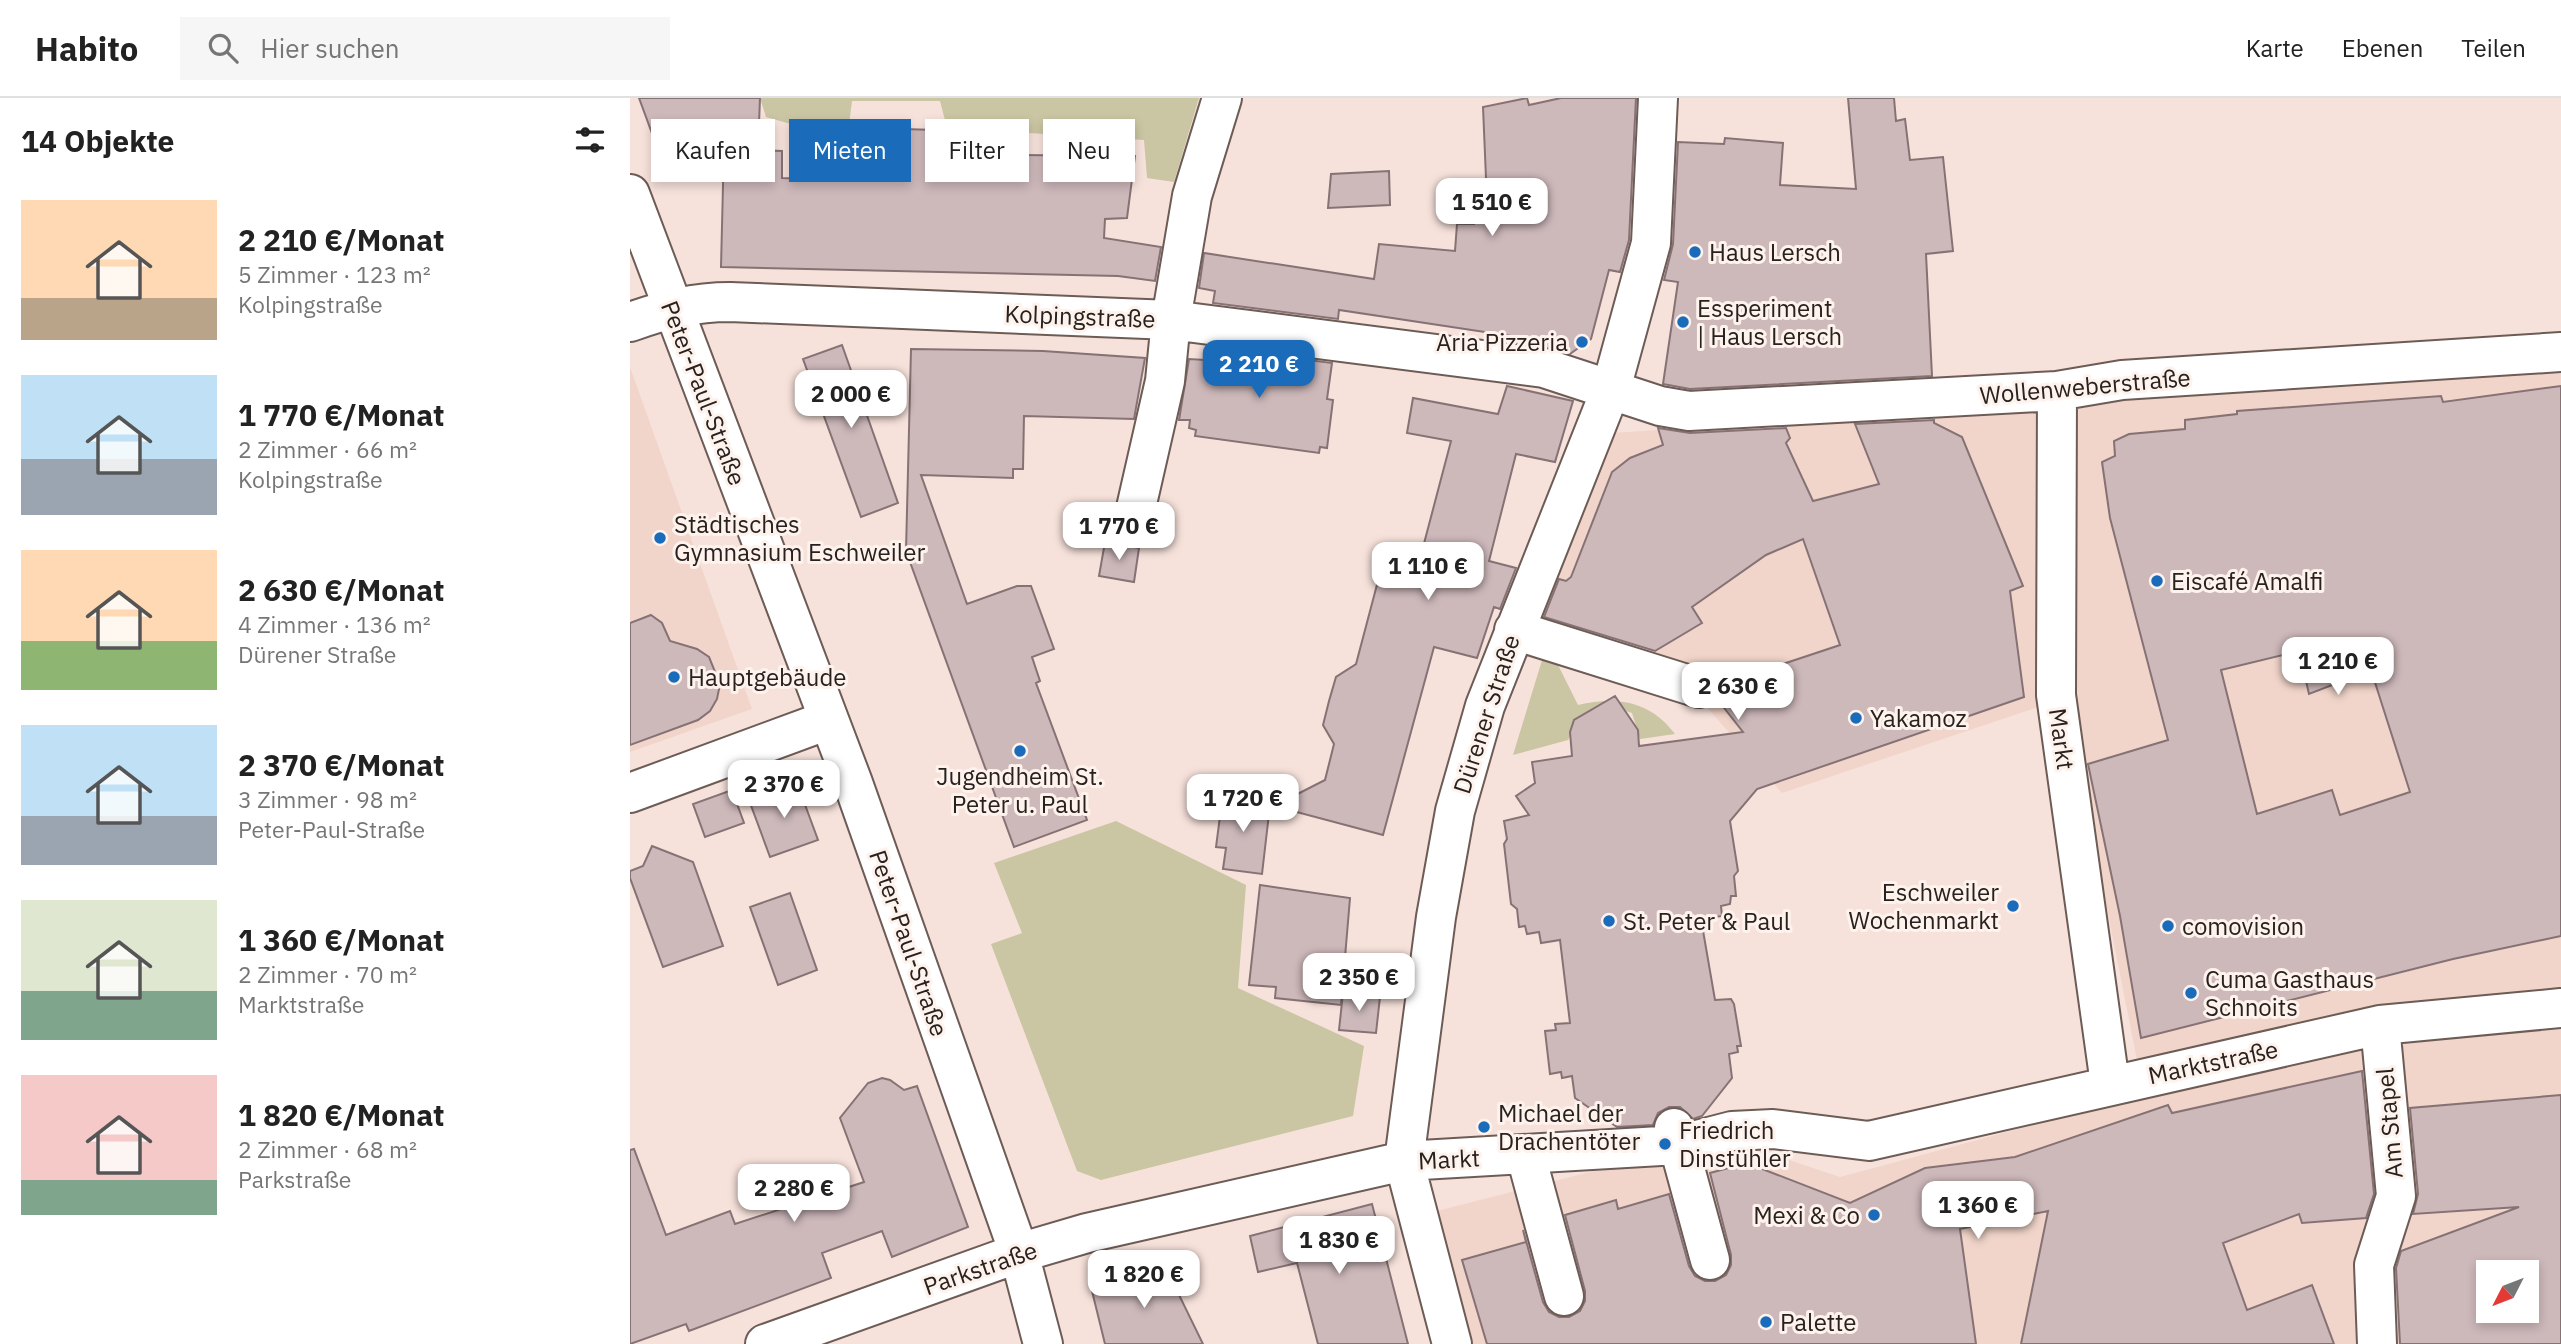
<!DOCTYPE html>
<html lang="de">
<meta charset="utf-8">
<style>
:root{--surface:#fff;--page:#f6f6f6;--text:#222;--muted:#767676;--line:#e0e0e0;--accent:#1a6cbb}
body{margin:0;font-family:"IBM Plex Sans",sans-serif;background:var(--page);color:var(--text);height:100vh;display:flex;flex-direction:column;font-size:26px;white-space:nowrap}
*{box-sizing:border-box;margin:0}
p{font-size:23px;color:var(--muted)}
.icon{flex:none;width:38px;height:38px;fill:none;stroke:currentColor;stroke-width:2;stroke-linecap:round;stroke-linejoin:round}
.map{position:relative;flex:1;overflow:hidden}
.drawer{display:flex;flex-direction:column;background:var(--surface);width:630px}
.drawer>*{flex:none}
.hud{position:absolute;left:21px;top:21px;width:665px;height:63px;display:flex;gap:14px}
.needle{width:46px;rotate:228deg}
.buttons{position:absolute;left:1846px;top:1162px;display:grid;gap:14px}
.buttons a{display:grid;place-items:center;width:63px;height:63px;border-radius:0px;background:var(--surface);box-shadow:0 4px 10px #0003;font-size:35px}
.price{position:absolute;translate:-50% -60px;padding:0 16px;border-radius:14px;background:#fff;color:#222;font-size:23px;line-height:46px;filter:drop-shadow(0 2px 4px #0008)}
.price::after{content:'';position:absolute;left:50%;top:42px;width:21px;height:16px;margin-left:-10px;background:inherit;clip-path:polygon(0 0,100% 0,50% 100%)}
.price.current{background:var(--accent);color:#fff}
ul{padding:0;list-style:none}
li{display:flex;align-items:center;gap:21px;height:175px;padding:0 21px}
li span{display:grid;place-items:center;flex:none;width:196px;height:140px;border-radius:0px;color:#555}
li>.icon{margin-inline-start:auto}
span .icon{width:84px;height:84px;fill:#fffc;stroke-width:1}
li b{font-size:30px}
h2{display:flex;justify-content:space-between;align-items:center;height:84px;padding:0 21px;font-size:30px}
.tag{padding:0 24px;border-radius:0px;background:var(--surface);box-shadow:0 4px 10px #0003;font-size:24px;line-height:63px}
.tag.current{background:var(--accent);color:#fff}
header{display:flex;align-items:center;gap:42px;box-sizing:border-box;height:98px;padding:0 35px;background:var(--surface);border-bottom:2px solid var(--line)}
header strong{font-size:33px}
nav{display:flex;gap:38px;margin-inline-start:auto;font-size:24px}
.search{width:490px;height:63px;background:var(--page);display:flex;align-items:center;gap:18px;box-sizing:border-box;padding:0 24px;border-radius:0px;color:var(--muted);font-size:26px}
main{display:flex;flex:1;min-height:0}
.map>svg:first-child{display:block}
.built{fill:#f1d5ca;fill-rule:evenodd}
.green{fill:#cac5a2}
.building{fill:#cdb8ba;stroke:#867274;stroke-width:2;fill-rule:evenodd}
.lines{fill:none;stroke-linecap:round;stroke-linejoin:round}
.minor-casing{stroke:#6d5c56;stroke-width:42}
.minor{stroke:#fff;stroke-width:38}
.poi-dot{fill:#1a6cbb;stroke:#fef2ed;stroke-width:2.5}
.labels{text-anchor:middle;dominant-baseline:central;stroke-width:6;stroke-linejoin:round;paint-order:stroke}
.poi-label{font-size:24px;fill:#28211e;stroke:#fef2ed;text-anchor:start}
.street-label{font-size:24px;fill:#28211e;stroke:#fef2ed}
</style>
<header>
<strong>Habito</strong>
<div class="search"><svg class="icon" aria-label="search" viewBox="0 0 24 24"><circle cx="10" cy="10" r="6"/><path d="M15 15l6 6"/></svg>Hier suchen</div>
<nav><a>Karte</a><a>Ebenen</a><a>Teilen</a></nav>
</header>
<main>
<section class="drawer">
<h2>14 Objekte<svg class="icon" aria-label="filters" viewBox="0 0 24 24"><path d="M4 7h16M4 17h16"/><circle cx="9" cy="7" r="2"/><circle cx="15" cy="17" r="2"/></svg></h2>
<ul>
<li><span style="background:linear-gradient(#ffd9b3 70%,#b9a48a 0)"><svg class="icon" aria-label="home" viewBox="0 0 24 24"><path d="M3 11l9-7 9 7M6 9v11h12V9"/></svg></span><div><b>2 210 €/Monat</b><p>5 Zimmer · 123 m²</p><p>Kolpingstraße</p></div></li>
<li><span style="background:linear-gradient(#bfe0f5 60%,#9aa5b1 0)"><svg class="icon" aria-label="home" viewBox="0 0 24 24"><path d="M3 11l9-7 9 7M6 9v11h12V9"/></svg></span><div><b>1 770 €/Monat</b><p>2 Zimmer · 66 m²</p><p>Kolpingstraße</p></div></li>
<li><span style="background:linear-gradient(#ffd9b3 65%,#8fb573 0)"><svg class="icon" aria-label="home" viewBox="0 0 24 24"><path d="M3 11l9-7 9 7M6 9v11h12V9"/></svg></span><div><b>2 630 €/Monat</b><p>4 Zimmer · 136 m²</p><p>Dürener Straße</p></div></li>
<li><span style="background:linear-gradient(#bfe0f5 65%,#9aa5b1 0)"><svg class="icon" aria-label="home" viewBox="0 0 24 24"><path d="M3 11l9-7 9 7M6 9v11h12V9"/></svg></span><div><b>2 370 €/Monat</b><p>3 Zimmer · 98 m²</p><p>Peter-Paul-Straße</p></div></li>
<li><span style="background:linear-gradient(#dfe7d0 65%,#7fa58c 0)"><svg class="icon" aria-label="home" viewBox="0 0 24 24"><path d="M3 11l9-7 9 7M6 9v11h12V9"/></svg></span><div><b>1 360 €/Monat</b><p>2 Zimmer · 70 m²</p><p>Marktstraße</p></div></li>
<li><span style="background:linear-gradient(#f6c9c9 75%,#7fa58c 0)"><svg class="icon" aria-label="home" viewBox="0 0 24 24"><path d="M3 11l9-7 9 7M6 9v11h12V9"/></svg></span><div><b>1 820 €/Monat</b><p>2 Zimmer · 68 m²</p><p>Parkstraße</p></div></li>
</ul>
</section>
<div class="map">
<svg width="1931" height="1246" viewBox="0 0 1931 1246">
<rect width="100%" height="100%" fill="#f7e2db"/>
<path class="built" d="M0 269 122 611 0 654Z
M1931 270V1246H842L807 1113 1093 1040 1210 1079 1514 997 1435 600 1152 695 1052 581 906 527 983 335ZM1858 1174H1897V1213H1858Z"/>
<path class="green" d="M130 0H569L544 84 517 80 514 42 363 33 359 74 321 45 310 3H222L217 42 136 19Z
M913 559 927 565 948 607C987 598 1020 603 1045 636L1010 641 1002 615 987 610 950 620 938 642 883 657Z
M486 723 616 787 608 890 734 948 723 1018 471 1082 447 1073 361 846 392 835 364 765Z"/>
<path class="building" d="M9 0H130L128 52 152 53V80L234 83 236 30 307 32 306 65 376 67V57L505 58 497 120 475 121 474 140 531 149 525 183 488 178 91 169 94 46 34 68Z
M897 0 899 7 931 0H1006L999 142 990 174 979 172 961 241 940 256 886 244 888 239 709 212 708 221 583 205 585 193 569 190 574 155 744 181 749 146 825 153 827 126H844L846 105 857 104 853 9Z
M1218 0H1264L1266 23 1275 21 1280 62 1313 59 1323 153 1296 156 1302 278 1060 291 1033 286 1048 184 1034 182 1043 146 1048 44 1094 46 1095 40 1153 45 1150 87 1226 91Z
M759 73 760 107 698 110 701 76Z
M212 247 268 405 231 419 173 261Z
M577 249 702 265 697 301 703 302 697 350 690 349 689 355 565 338 566 332 559 330 560 322H549L559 261 575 262Z
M281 251 413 253 515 260 504 321 394 318 393 371H383V380L291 377 337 506 387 488H401L424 551 402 559 410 583 406 585 457 722 384 749 276 453Z
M877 288 943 303 925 364 886 356 859 463 886 470 870 511 864 509 847 560 804 549 753 737 644 708 695 682 704 646 693 627 699 603 706 579 726 566 753 464 787 472 821 343 777 335 783 300 868 316Z
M1931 288V838L1823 861 1511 940 1490 818 1458 666 1538 642 1480 420 1472 364 1485 358 1484 343 1499 336 1555 331V322L1607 316V313L1811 298 1813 304ZM1669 553 1679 596 1741 572 1780 694 1710 717 1702 692 1627 716 1591 572Z
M1304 322V325L1332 339 1393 488 1380 493 1394 599 1127 691 1100 723 1108 773 1104 778 1106 798H1101L1100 806 1091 808 1092 818 1071 821 1085 902 1101 901 1104 906 1111 948H1107L1108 954 1099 956 1102 980 1072 1018 1063 1021 1050 1009H1039L1028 1015 1023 1027 987 1029 945 1000 942 978 932 980 931 974 920 976 915 933 926 932 925 926 940 925 930 842 911 845 909 834 897 836 895 828 889 829 887 811 881 806 874 746 877 741 874 723 899 717 886 698 905 685 902 664 942 658 940 634 944 622 985 598 1008 632 1009 648 1113 634 1091 606 1132 573 1210 547 1173 441 1136 457 1062 509 1072 525 1025 553 914 519 929 481 936 483 941 479 982 374 1000 360 1033 347 1028 330 1060 335 1156 330 1160 340 1156 345 1183 403 1249 386 1225 326Z
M475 444 509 450 504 484 469 478Z
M21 517 32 525 40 543 67 551 79 559 90 586 87 601 80 613 68 622 0 647V525Z
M167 685 188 742 140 759 119 702Z
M102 692 114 725 75 739 63 706Z
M593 695 640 707 632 776 593 771 596 750 586 749Z
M22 748 63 764 93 848 33 869 0 780V773L13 768Z
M630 787 720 800 711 907 645 900 646 889 619 887Z
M160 795 187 872 148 887 120 809Z
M713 895 750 899 746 935 709 932Z
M1732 973 1744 1096 1736 1120 1672 1125 1669 1116 1593 1145 1617 1212 1682 1187 1704 1246H1391L1418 1113 1330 1131 1346 1246H857L832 1162 896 1144 893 1132 913 1204 919 1214 929 1219H939L950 1213 955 1203V1193L935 1117 986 1102 988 1111 1039 1096 1059 1168 1065 1178 1075 1183H1085L1096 1177 1101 1167V1157L1080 1075 1117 1065 1220 1105 1295 1070 1385 1059 1538 1007 1542 1015Z
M252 980 260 982 274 992 287 988 338 1129 262 1159 252 1133 192 1155 201 1180 59 1233 56 1226 0 1246V1052L4 1051 36 1137 100 1113 105 1126 234 1084 210 1020 238 985Z
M1931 997V1246H1770L1766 1170 1771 1153 1889 1109 1783 1116 1788 1096 1780 1010ZM1858 1174H1897V1213H1858Z
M742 1106 778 1246H688L667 1165 628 1174 620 1138Z
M531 1160 573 1246H475L462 1193Z"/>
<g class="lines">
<defs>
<path id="minor" d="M0 96 223 685 389 1155 413 1246
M0 224C34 212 64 204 100 204L541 222 914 270 1030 308 1059 313 1427 293 1492 282 1931 254
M1427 293 1426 597 1480 986
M506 410 535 283 541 222 562 98 592 0
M884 532 1069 590
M0 695 198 622
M1044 1030 1080 1162
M896 1058 934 1198
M135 1246 389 1155 457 1135 774 1063 1048 1047 1102 1033 1143 1031 1239 1043 1750 927 1931 910
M822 1246 774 1063 806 819 825 713 855 608 981 291 1021 145 1028 0
M1747 1246 1744 1167 1766 1098 1750 927"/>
</defs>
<use href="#minor" class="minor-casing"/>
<use href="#minor" class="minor"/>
</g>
<g class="poi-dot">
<circle cx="1065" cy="154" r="7"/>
<circle cx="1053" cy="224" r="7"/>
<circle cx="952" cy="244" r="7"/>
<circle cx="30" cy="440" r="7"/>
<circle cx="1527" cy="483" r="7"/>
<circle cx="44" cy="579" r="7"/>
<circle cx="1226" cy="620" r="7"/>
<circle cx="390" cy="653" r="7"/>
<circle cx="1383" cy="808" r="7"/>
<circle cx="979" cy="823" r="7"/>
<circle cx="1538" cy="828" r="7"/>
<circle cx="1561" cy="895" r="7"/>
<circle cx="854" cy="1029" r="7"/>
<circle cx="1035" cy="1046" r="7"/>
<circle cx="1244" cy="1117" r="7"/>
<circle cx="1136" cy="1224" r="7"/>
</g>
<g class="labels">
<g class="poi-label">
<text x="1079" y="154">Haus Lersch</text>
<text x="1067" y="210">Essperiment<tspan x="1067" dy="28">| Haus Lersch</tspan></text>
<text x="938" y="244" text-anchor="end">Aria Pizzeria</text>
<text x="44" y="426">Städtisches<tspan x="44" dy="28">Gymnasium Eschweiler</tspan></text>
<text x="1541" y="483">Eiscafé Amalfi</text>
<text x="58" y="579">Hauptgebäude</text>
<text x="1240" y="620">Yakamoz</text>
<text x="390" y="678" text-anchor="middle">Jugendheim St.<tspan x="390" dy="28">Peter u. Paul</tspan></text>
<text x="1369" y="794" text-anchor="end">Eschweiler<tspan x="1369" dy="28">Wochenmarkt</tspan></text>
<text x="993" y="823">St. Peter &amp; Paul</text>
<text x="1552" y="828">comovision</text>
<text x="1575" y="881">Cuma Gasthaus<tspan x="1575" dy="28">Schnoits</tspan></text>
<text x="868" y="1015">Michael der<tspan x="868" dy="28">Drachentöter</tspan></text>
<text x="1049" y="1032">Friedrich<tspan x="1049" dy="28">Dinstühler</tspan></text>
<text x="1230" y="1117" text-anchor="end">Mexi &amp; Co</text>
<text x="1150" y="1224">Palette</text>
</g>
<g class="street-label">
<text transform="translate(450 218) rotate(2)">Kolpingstraße</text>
<text transform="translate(1455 288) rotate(-5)">Wollenweberstraße</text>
<text transform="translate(74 295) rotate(69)">Peter-Paul-Straße</text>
<text transform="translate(856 616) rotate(-72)">Dürener Straße</text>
<text transform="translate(1432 641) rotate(82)">Markt</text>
<text transform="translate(279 845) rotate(71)">Peter-Paul-Straße</text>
<text transform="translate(1583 964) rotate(-12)">Marktstraße</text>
<text transform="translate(1759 1025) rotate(-95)">Am Stapel</text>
<text transform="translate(819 1061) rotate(-3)">Markt</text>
<text transform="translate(350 1170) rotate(-19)">Parkstraße</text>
</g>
</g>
</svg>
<div class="buttons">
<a><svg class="needle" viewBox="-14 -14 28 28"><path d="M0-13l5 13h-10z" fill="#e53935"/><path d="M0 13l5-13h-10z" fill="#767676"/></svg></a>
</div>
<b class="price" style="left:862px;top:140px">1 510 €</b>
<b class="price current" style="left:629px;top:302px">2 210 €</b>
<b class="price" style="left:221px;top:332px">2 000 €</b>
<b class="price" style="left:489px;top:464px">1 770 €</b>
<b class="price" style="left:798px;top:504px">1 110 €</b>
<b class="price" style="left:1708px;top:599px">1 210 €</b>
<b class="price" style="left:1108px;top:624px">2 630 €</b>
<b class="price" style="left:154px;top:722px">2 370 €</b>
<b class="price" style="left:613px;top:736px">1 720 €</b>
<b class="price" style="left:729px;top:915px">2 350 €</b>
<b class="price" style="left:164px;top:1126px">2 280 €</b>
<b class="price" style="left:1348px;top:1143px">1 360 €</b>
<b class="price" style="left:709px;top:1178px">1 830 €</b>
<b class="price" style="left:514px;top:1212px">1 820 €</b>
<div class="hud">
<a class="tag">Kaufen</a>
<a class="tag current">Mieten</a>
<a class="tag">Filter</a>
<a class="tag">Neu</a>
</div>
</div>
</main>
